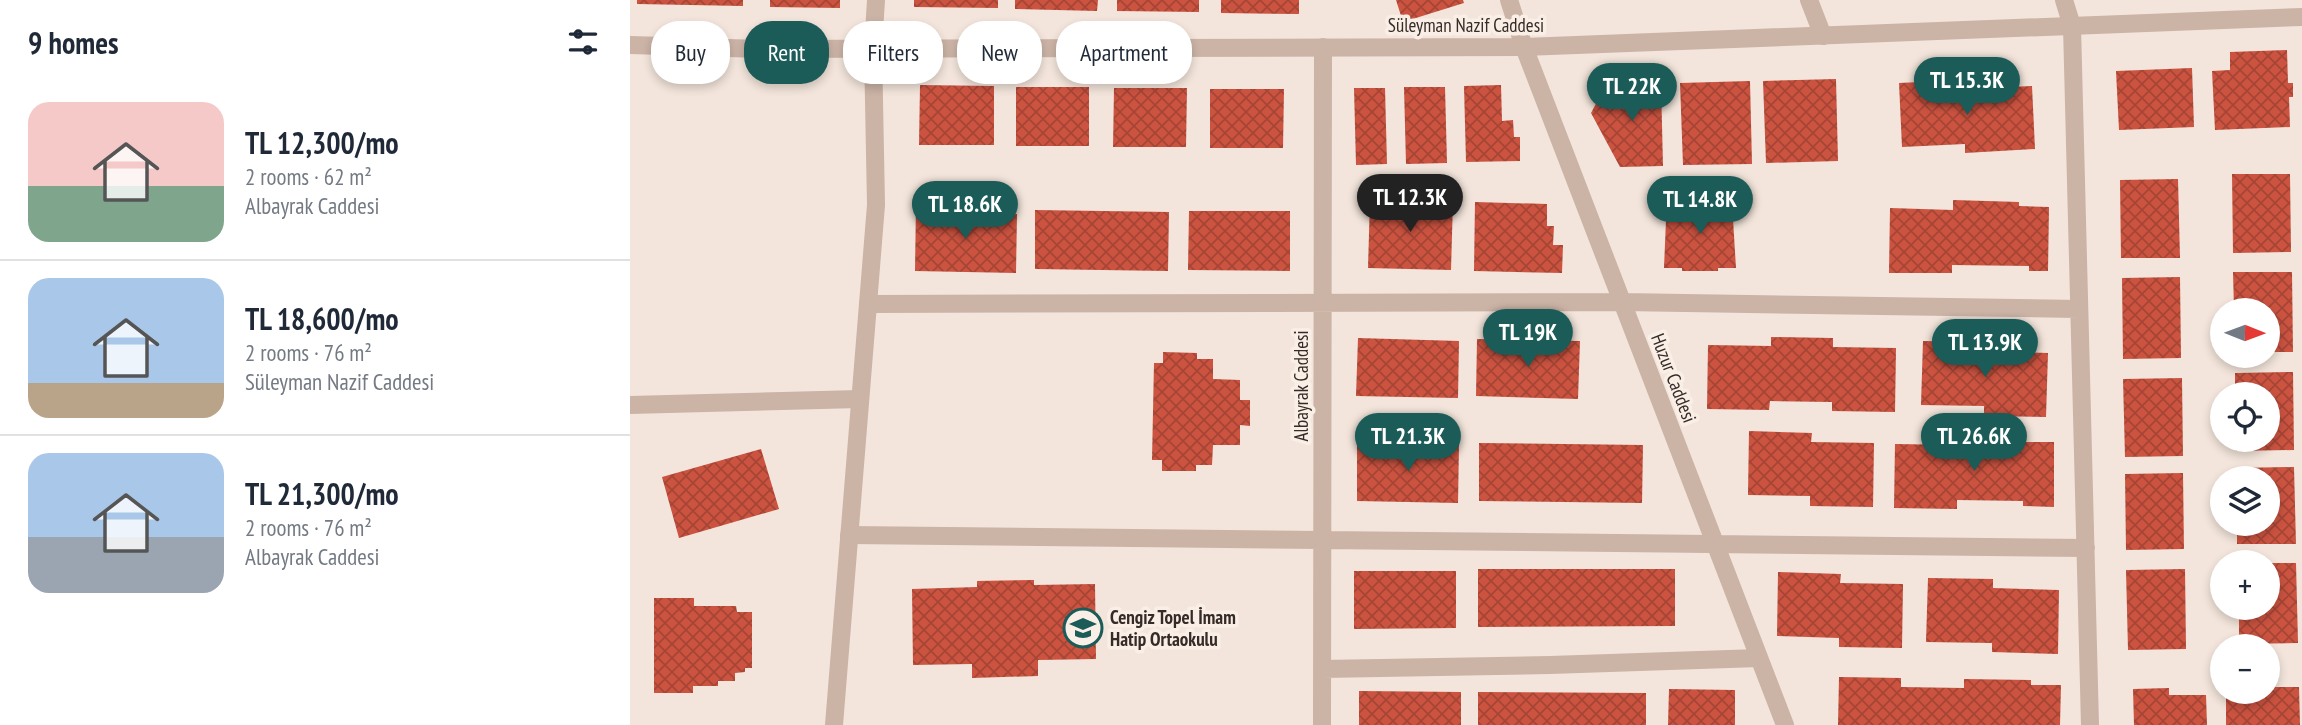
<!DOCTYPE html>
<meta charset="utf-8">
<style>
:root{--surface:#fff;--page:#f6f6f7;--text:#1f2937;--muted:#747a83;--line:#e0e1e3;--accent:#1b5b58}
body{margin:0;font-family:"PT Sans Narrow",sans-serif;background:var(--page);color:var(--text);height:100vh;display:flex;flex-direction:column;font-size:26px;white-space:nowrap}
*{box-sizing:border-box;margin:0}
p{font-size:23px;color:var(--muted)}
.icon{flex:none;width:38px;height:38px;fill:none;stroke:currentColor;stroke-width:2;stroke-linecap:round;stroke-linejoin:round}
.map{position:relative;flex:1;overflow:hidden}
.drawer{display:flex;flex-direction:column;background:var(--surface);width:630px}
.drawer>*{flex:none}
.hud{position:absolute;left:21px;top:21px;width:665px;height:63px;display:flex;gap:14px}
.needle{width:46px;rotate:91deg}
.tools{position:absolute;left:1580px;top:298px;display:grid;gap:14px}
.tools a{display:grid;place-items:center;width:70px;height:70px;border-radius:50%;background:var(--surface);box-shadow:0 4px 10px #0003;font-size:35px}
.price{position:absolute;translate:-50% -60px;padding:0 16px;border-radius:24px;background:var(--accent);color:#fff;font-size:23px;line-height:46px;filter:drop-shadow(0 2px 4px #0008)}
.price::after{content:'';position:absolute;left:50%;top:42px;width:21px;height:16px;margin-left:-10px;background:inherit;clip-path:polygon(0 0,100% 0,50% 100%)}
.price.selected{background:#222;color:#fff}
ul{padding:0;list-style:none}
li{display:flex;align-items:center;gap:21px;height:175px;padding:0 28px}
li+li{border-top:2px solid var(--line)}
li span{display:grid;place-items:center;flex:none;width:196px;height:140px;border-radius:21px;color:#555}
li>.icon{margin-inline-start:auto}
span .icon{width:84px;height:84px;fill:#fffc;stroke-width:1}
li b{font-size:30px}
h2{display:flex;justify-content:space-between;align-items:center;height:84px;padding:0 28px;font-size:30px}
.tag{padding:0 24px;border-radius:28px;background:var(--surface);box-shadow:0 4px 10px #0003;font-size:24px;line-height:63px}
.tag.selected{background:var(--accent);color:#fff}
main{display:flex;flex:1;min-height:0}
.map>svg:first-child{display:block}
.building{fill:url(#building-cross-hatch)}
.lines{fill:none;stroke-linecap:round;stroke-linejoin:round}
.minor{stroke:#cbb3a6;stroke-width:18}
.tertiary{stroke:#cbb3a6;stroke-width:18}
.labels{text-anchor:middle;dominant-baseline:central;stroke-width:7;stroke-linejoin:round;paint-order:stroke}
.street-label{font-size:19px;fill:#372b27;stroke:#faefe7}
.poi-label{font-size:19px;font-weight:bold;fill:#372b27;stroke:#faefe7;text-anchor:start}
</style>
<main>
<section class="drawer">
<h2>9 homes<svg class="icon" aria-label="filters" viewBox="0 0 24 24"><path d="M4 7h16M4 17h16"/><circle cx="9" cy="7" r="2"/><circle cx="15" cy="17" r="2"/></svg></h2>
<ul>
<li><span style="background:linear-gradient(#f6c9c9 60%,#7fa58c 0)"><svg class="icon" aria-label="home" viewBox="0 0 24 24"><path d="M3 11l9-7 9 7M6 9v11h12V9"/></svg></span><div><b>TL 12,300/mo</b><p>2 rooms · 62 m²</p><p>Albayrak Caddesi</p></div></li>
<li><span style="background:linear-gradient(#a9c7e8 75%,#b9a48a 0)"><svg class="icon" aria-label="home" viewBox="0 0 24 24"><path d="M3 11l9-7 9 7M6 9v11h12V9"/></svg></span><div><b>TL 18,600/mo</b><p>2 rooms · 76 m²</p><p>Süleyman Nazif Caddesi</p></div></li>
<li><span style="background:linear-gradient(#a9c7e8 60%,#9aa5b1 0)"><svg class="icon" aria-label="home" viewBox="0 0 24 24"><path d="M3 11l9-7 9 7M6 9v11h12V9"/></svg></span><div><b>TL 21,300/mo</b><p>2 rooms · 76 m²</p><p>Albayrak Caddesi</p></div></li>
</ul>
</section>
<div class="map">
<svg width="1672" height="725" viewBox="0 0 1672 725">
<defs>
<pattern id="building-cross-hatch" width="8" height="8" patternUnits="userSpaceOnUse" patternTransform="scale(1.75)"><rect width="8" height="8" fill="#cb5340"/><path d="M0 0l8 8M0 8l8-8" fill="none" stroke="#a64536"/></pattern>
</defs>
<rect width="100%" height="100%" fill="#f3e5db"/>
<path class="building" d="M7 0H113V6L7 4Z
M140 0H210V8L140 7Z
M284 0H368V8L284 7Z
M385 0H468L467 11 385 9Z
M487 0H569V12L487 11Z
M591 0H669V14L591 13Z
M766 0H833L834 3 773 22Z
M1657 50 1658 83H1663V97H1659L1660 127 1585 130 1582 71 1600 70V52Z
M1562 68 1564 127 1489 130 1486 71Z
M1206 79 1208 161 1136 163 1133 81Z
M1331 80 1332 89 1402 86 1405 149 1335 153V144L1272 147 1269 83Z
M1120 81 1122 164 1053 165 1050 83Z
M1031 84 1033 166 990 167 961 113 976 85Z
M290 85 364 86V145H289Z
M871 85 872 121 883 120 884 137H890V161L836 162 834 86Z
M386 87H459V146H386Z
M774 87H815L817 163 776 164Z
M484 88H557L556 147H483Z
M724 88H755L757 164 726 165Z
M580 89H654L653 148H580Z
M1602 174H1660L1661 252 1603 253Z
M1548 179 1550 258H1491L1490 180Z
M740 199 823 201 821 270 738 268Z
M1323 200 1389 202V206L1419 207 1418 271H1399V266L1322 265V273H1259L1260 208 1323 210Z
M845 202 917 204V226H924L923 245H933L932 273 844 271Z
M1051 202H1088L1089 205H1106V219H1103L1106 268H1088V271H1052V268H1034L1036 220H1034V205H1051Z
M286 204 319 205V213L387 214 386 273 285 271Z
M405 210 539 212 538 271 405 269Z
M559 211H660V271L558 270Z
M1603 272H1662L1663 352H1638V310H1604Z
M1550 277 1551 358 1493 359 1492 278Z
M1141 337 1203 338V347L1266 348 1265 412 1202 411V402L1140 401 1139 410 1077 409 1078 345 1141 346Z
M728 338 829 341 828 398 726 396Z
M847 339 950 341 948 399 846 396Z
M1293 341 1355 342V351L1418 353 1416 417 1354 416V406L1291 405Z
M533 352 567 353V359H583V379L610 380V400H620V426L610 425V445H583L582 465H566V471H532V460H522L524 363H533Z
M1663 372 1664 450 1606 451V439H1638V394H1605V373Z
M1552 378 1553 456 1495 457 1493 379Z
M1119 431 1182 433 1181 442 1244 443 1243 507 1180 506V496L1118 495Z
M1328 436 1395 437 1394 442H1424V507L1393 506V501L1327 500V509L1264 508 1265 444 1328 445Z
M849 443 1013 445 1012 503 849 501Z
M727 444 829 445 828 503 727 501Z
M131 449 149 509 49 538 32 477Z
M1664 467 1666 544H1607V523H1638V478H1607V468Z
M1553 473 1554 549 1496 550 1495 474Z
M1638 563H1666L1668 643 1609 644V607H1638Z
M848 569H1045V626L848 627Z
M1555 569 1556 649 1498 650 1496 570Z
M724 571H826V628L724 629Z
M1148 572 1211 574 1210 583 1273 584 1272 648 1209 647V638L1147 636Z
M1298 578 1363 579V588L1429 590 1428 654 1362 652V643L1296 642Z
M404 580V585L465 584 466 659 408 660V676L342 678V664L283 665 282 589 347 587V581Z
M24 598H64V606H106L107 612H122V668H115V672L105 673V681H88V686H63V693H24Z
M1209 677 1271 678V687L1334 688V679L1401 680V685H1431L1430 725H1208Z
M1638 687H1669L1670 725H1596V694H1633V691H1638Z
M1539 688V695H1576L1577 725H1504L1503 689Z
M1039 689 1105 690V725H1038Z
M729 691 831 692V725H729Z
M848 692 1016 693V725H848Z"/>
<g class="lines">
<path class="minor" d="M879 0 894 47 1155 725
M1179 0 1193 36
M1434 0 1442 26 1460 725
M243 48 246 0
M238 304 992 302 1449 309
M0 405 230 399
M219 535 1456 548
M692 669 920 665 1129 658
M692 725 693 47"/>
<path class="tertiary" d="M0 45 131 49 894 47 1672 17
M204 725 246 205 243 48"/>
</g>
<defs>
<symbol id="school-ring" viewBox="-11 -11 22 22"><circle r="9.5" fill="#faefe7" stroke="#1b5b58" stroke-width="1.5"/><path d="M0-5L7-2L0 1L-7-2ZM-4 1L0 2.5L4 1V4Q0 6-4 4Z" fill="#1b5b58"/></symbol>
</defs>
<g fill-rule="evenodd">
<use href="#school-ring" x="431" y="606" width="44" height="44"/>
</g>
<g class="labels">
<g class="street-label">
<text x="836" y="25">Süleyman Nazif Caddesi</text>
<text transform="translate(1044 378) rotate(69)">Huzur Caddesi</text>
<text transform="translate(671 386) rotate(-90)">Albayrak Caddesi</text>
</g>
<g class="poi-label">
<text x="480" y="617">Cengiz Topel İmam<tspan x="480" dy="22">Hatip Ortaokulu</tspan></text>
</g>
</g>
</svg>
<div class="tools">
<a><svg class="needle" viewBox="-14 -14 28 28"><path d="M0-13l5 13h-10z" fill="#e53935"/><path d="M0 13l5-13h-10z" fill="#747a83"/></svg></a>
<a><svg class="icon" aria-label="locate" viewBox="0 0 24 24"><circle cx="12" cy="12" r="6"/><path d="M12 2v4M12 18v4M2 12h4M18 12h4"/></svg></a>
<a><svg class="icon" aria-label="layers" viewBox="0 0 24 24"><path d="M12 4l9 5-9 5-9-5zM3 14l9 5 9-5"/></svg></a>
<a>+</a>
<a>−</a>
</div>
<b class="price" style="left:1337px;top:117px">TL 15.3K</b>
<b class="price" style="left:1002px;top:123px">TL 22K</b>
<b class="price selected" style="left:780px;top:234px">TL 12.3K</b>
<b class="price" style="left:1070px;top:236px">TL 14.8K</b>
<b class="price" style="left:335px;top:241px">TL 18.6K</b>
<b class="price" style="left:898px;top:369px">TL 19K</b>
<b class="price" style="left:1355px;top:379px">TL 13.9K</b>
<b class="price" style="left:778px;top:473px">TL 21.3K</b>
<b class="price" style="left:1344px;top:473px">TL 26.6K</b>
<div class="hud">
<a class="tag">Buy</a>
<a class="tag selected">Rent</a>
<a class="tag">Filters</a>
<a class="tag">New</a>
<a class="tag">Apartment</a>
</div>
</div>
</main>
